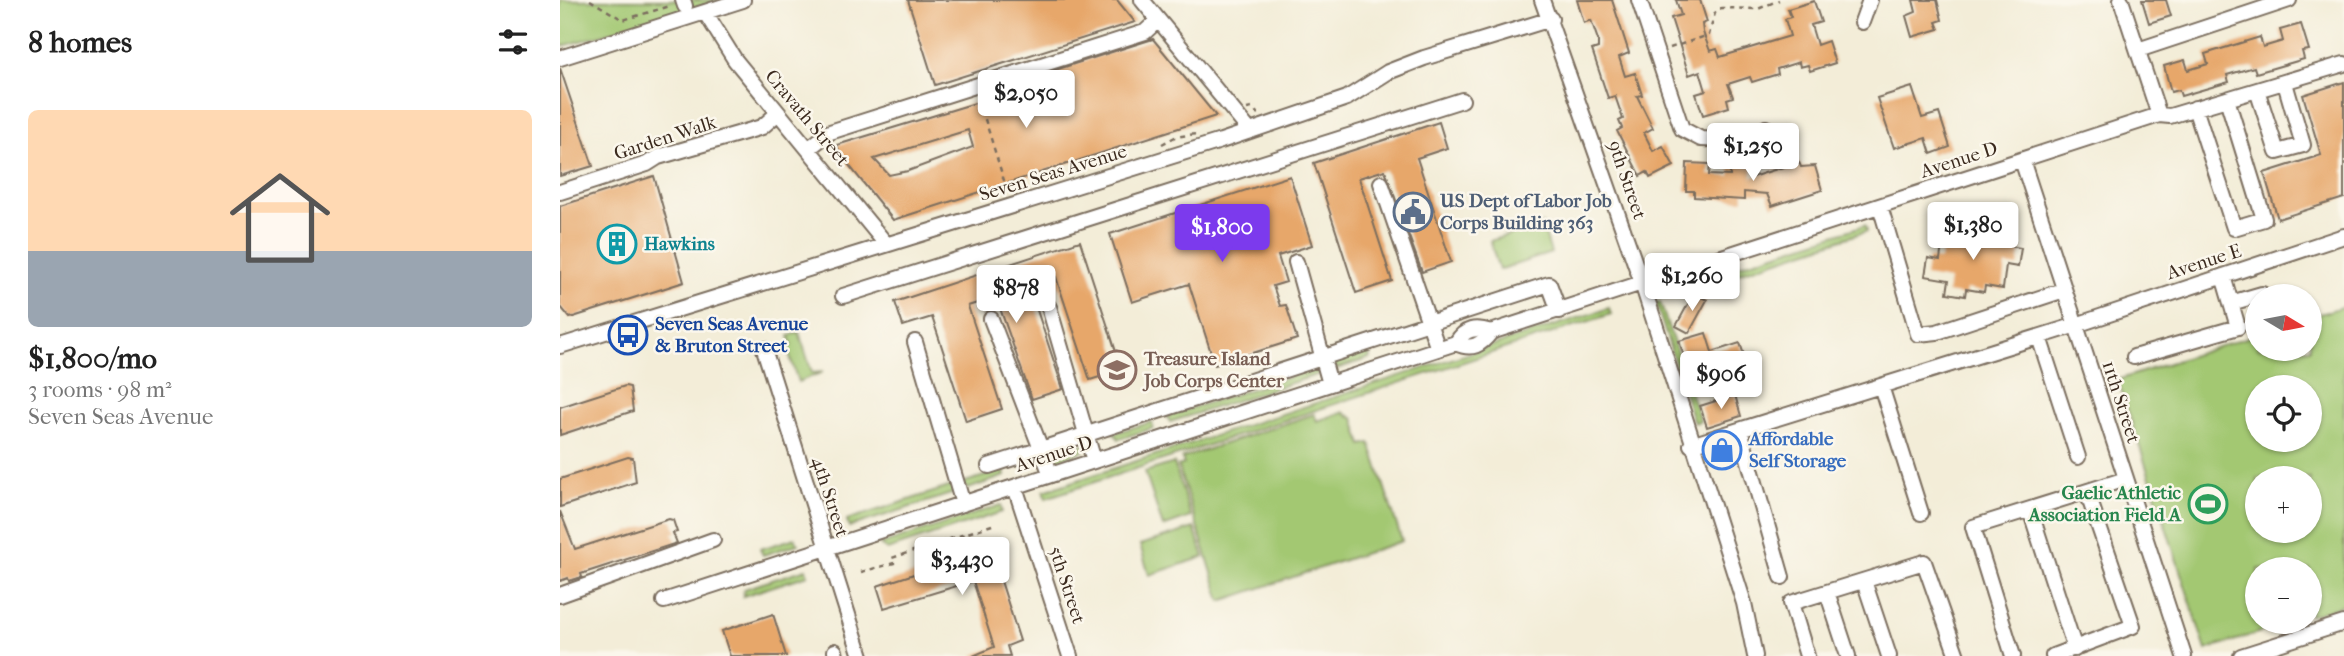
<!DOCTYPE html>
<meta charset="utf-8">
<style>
:root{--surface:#fff;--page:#f6f6f6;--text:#222;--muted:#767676;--accent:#7c3aed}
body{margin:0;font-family:"IM FELL French Canon",serif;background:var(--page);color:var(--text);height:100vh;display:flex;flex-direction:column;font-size:26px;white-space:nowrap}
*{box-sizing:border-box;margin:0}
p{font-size:23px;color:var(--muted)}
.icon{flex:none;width:38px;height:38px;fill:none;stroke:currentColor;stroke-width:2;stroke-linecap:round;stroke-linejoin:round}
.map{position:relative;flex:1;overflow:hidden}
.sheet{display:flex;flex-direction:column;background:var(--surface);width:560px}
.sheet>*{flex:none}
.needle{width:46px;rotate:100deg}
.tools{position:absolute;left:1685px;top:284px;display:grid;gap:14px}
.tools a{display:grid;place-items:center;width:77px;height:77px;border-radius:50%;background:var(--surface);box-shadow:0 2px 5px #0004;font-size:35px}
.price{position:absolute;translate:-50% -60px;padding:0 16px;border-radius:7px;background:#fff;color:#222;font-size:23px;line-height:46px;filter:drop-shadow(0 2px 4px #0008)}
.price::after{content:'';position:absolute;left:50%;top:42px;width:21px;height:16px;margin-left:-10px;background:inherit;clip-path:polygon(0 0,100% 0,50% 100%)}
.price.current{background:var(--accent);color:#fff}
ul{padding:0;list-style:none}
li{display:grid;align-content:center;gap:14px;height:371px;padding:0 28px}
li span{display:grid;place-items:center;height:217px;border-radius:10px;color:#555}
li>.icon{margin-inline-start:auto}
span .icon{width:126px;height:126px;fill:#fffc;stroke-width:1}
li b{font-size:30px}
h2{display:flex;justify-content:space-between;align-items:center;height:84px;padding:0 28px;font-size:30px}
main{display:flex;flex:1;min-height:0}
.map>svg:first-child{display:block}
.green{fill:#a3c872;stroke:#6f7948;stroke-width:2;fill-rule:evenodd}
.building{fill:#e7a76b;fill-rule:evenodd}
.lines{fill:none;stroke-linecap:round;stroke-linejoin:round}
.minor-casing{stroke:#7b6e5f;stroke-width:18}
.path{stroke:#7b6e5f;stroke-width:2.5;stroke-dasharray:5 5;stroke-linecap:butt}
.minor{stroke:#fff;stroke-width:14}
.labels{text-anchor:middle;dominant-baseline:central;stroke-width:5;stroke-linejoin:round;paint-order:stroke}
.street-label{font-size:19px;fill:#3b2a1e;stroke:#fbf7ec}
.service-label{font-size:19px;font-weight:bold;fill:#4e5e75;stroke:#fbf7ec;text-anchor:start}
.culture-label{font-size:19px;font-weight:bold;fill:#0d838f;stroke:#fbf7ec;text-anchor:start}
.transit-label{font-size:19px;font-weight:bold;fill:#164399;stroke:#fbf7ec;text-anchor:start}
.education-label{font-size:19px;font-weight:bold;fill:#785e54;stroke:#fbf7ec;text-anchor:start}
.shop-label{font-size:19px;font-weight:bold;fill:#366cbe;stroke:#fbf7ec;text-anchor:start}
.leisure-label{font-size:19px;font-weight:bold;fill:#27864d;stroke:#fbf7ec;text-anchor:end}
</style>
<main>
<section class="sheet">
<h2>8 homes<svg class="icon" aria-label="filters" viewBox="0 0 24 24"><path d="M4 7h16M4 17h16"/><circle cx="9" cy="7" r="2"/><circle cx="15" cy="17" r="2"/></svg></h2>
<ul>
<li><span style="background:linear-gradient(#ffd9b3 65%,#9aa5b1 0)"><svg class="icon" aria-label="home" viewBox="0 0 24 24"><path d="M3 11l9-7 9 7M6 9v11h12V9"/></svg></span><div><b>$1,800/mo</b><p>3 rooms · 98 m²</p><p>Seven Seas Avenue</p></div></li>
</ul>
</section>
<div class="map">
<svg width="1784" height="656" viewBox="0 0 1784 656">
<rect width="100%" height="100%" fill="#fbf7ec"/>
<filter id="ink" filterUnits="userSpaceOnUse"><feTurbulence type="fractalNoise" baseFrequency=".0143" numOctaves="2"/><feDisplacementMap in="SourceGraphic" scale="14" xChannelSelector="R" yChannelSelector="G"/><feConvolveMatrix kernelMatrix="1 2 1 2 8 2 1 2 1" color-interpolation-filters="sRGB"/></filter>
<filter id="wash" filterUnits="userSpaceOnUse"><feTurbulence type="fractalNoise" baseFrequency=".00686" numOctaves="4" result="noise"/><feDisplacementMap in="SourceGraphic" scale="28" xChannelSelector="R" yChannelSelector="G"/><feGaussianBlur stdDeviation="1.57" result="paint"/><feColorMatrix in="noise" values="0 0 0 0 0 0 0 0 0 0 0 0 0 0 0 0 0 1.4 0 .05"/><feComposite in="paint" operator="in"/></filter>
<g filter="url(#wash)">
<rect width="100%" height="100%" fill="#f3edd8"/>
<path class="green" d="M0 0H161L0 47Z
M982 224 991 253 939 270 930 241Z
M1305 225 1307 231 1105 297 1102 290Z
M1100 302 1140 421 1134 423 1096 303Z
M1784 306V605L1750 616V569H1698V621H1734L1646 650 1558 380 1697 334 1698 348H1750V317ZM1698 387H1750V439H1698ZM1698 478H1750V530H1698Z
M1049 308 1051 314 486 498 484 491Z
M239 332 252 373 263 372 238 382 227 347 232 345 229 336Z
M809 351 810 358 776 369 773 363Z
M758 368 759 374 610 422 607 416Z
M783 412 794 419 802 445 810 443 842 541 661 601 618 466 624 464 622 458 754 414 757 421Z
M592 422 593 428 559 439 554 433Z
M524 444 523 451 496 460 491 455Z
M614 463 631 517 603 527 585 472Z
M444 470 445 476 408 489 402 483Z
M395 485 394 493 289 527 287 520Z
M441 505 442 512 327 550 320 545Z
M634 528 644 557 589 575 580 545Z
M235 538 238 544 203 555 200 549Z
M246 569 248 575 183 596 184 589Z"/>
<g id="blocks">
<path class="building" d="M348 0H557L575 22 375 85Z
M1017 0H1052L1069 53 1059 57 1065 76 1075 73 1082 95 1077 96 1093 128 1084 133 1093 151 1103 146 1114 166 1090 178 1087 172 1080 176 1057 131 1062 128 1059 121 1063 119 1055 96 1048 98 1032 50 1038 48V40L1031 20 1024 23Z
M1116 0H1140L1147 22 1142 24 1143 32 1150 51 1157 49 1160 57 1230 36 1225 19 1231 17 1228 9 1254 1 1261 22 1251 25 1257 45 1268 41 1275 63 1250 71 1248 65 1240 67 1239 62 1217 69 1218 74 1192 82 1190 77 1168 84 1173 97 1167 99 1169 107 1143 115 1136 94 1146 91 1140 71 1129 75 1111 18 1121 15Z
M1353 0H1377L1382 20 1376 22 1379 29 1352 37 1346 16 1356 12Z
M1582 0H1606L1611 16 1589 23Z
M1741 24 1749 50 1742 51 1744 59 1696 73 1694 67 1667 75 1669 82 1621 96 1619 90 1611 92 1604 66 1625 60 1628 70 1648 64 1645 54 1700 37 1703 47 1723 41 1720 30Z
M593 39 656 116 333 220 280 154 277 145 425 100 423 93ZM408 130 413 147 348 171 329 175 314 159Z
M0 68 33 166 0 176Z
M1784 82V198L1718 219 1704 173 1761 155 1743 95Z
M1352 87 1362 118 1379 113 1390 147 1371 154 1366 138 1334 148 1317 98Z
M879 122 887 148 857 158 891 262 862 272 825 170 799 178 832 281 796 293 754 163Z
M1239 162 1241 167 1255 166 1262 190 1212 206 1207 194 1184 192V200L1134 197V191H1126L1127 163 1150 164 1149 175 1170 176V165L1193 167 1192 177Z
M94 176 124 282 10 318 0 306V206Z
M730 176 752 245 718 256 726 282 713 286 720 306 726 305 737 339 655 365 629 284 572 302 550 234Z
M1421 229 1439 232 1438 244 1461 248 1458 267 1446 265 1443 289 1425 286 1424 292 1406 289 1405 296 1387 293 1389 280 1365 276 1368 258 1380 260 1383 236 1402 238V232L1420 235Z
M520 241 562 370 530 380 496 277 469 286 503 389 472 399 436 297 408 306 442 409 406 421 372 317 343 326 335 302Z
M1134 293 1147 300 1129 333 1116 326Z
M1146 333 1152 352 1180 343 1192 379 1178 384 1171 363 1130 376 1119 341Z
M65 386 70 387 73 411 0 435V407Z
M1175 395 1181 416 1147 427 1140 406Z
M68 457 73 458 76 482 0 507V479Z
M0 511 15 549 109 519 113 520 117 532 113 533 117 543 21 574 22 577 9 581 8 578 0 581Z
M412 559 415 568 435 562 460 641 447 646 450 656H413L434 647 413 581 324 608 317 586 397 560 398 563Z
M213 614 226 656H170L162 631Z"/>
</g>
</g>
<g filter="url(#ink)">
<use href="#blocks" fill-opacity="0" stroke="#7b6e5f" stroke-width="2"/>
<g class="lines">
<defs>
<path id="minor" d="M123 0 125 6
M582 0 689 130
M982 0 1082 283 1184 603 1195 656
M1079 0 1122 129 1141 139 1186 141 1206 128
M1561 0 1599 115
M145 12 175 60 326 244
M1302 22 1310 0
M1578 50 1729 0
M0 58 183 0
M1697 90 1717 152 1743 145 1725 83
M1635 108 1674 228 1704 219 1667 99
M248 149 270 132 585 32 598 20
M1462 160 1624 656
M821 183 878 349
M0 192 87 164 98 157 202 127 218 113
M1320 206 1358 334 1377 332 1504 290
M736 262 770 384
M283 296 902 100
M1671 303 1702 294
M489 307 534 461
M431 319 491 475
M1479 337 1518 457
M355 342 403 504
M896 343C912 351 921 345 931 332
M0 346 661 141 787 98 828 72 864 58 991 19
M204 349 301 656
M1574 357 1678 327 1663 276
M1321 386 1361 513
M1180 430 1222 577
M1131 445 1510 327 1784 236
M429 466 989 284 999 311
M455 487 510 656
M1470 510 1515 649
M1304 581 1329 656
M1267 592 1288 656
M0 595 153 540
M104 601 896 343C905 328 915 327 931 332L1599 115 1610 116 1784 64
M275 651 276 656
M1247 656 1231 603 1364 562 1397 656
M1453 656 1413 527 1566 479
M1493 656 1573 626 1527 492
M1681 656 1784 623"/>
</defs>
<use href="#minor" class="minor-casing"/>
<path class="path" d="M30 0 63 20 110 6
M1110 48 1149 35 1155 13 1161 8 1198 9 1219 0
M419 100 446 187
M687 109 692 108 698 114
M602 144 615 137 636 134
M301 572 334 563 332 558 435 524"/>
<use href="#minor" class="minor"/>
</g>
</g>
<defs>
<symbol id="civic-ring" viewBox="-11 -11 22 22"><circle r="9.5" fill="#fbf7ec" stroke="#5c6f8a" stroke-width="1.5"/><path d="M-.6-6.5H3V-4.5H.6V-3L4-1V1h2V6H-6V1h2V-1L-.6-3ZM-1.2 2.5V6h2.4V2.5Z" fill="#5c6f8a"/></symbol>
<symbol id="building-ring" viewBox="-11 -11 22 22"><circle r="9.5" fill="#fbf7ec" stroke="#0f9aa8" stroke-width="1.5"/><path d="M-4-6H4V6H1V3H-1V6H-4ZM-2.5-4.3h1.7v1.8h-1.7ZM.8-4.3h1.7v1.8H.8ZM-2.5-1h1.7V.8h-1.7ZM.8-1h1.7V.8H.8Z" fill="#0f9aa8"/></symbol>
<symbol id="bus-ring" viewBox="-11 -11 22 22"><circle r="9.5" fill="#fbf7ec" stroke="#1a4fb4" stroke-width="1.5"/><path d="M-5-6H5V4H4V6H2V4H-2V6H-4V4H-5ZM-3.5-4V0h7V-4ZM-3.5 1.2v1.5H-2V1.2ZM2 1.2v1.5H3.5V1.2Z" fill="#1a4fb4"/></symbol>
<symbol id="university-ring" viewBox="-11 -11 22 22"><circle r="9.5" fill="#fbf7ec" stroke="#8d6e63" stroke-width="1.5"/><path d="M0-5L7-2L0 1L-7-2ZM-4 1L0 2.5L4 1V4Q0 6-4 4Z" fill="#8d6e63"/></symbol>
<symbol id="shop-ring" viewBox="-11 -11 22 22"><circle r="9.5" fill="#fbf7ec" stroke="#3f7fe0" stroke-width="1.5"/><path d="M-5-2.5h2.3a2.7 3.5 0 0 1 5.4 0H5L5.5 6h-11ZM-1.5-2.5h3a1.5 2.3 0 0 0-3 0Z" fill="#3f7fe0"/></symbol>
<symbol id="stadium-ring" viewBox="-11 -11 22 22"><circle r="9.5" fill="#fbf7ec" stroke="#2e9e5b" stroke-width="1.5"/><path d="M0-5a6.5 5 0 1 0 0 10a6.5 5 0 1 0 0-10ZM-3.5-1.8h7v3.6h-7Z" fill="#2e9e5b"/></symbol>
</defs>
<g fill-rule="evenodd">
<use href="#civic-ring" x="831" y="190" width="44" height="44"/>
<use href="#building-ring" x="35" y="222" width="44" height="44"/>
<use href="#bus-ring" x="46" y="313" width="44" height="44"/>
<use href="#university-ring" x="535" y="348" width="44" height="44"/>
<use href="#shop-ring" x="1140" y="428" width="44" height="44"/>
<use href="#stadium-ring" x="1626" y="482" width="44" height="44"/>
</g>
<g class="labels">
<g class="street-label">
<text transform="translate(247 118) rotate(50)">Cravath Street</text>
<text transform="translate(105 138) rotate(-18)">Garden Walk</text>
<text transform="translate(1399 160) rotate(-18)">Avenue D</text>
<text transform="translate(493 173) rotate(-17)">Seven Seas Avenue</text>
<text transform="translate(1067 180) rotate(71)">9th Street</text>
<text transform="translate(1644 262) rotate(-18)">Avenue E</text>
<text transform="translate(1561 402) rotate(72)">11th Street</text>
<text transform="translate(494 454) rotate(-18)">Avenue D</text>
<text transform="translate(270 497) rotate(72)">4th Street</text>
<text transform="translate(507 585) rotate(72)">5th Street</text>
</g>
<g class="service-label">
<text x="880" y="201">US Dept of Labor Job<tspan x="880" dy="22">Corps Building 363</tspan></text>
</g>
<g class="culture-label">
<text x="84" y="244">Hawkins</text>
</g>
<g class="transit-label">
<text x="95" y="324">Seven Seas Avenue<tspan x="95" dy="22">&amp; Bruton Street</tspan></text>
</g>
<g class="education-label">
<text x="584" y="359">Treasure Island<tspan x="584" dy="22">Job Corps Center</tspan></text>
</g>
<g class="shop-label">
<text x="1189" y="439">Affordable<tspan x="1189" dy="22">Self Storage</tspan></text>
</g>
<g class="leisure-label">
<text x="1621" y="493">Gaelic Athletic<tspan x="1621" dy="22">Association Field A</tspan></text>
</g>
</g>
</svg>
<div class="tools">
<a><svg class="needle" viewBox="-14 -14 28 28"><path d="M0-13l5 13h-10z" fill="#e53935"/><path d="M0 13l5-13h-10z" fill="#767676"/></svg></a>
<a><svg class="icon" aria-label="locate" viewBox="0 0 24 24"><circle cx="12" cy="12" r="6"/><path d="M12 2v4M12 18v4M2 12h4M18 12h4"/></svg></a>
<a>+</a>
<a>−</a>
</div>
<b class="price" style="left:466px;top:130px">$2,050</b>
<b class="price" style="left:1193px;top:183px">$1,250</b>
<b class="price" style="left:1413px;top:262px">$1,380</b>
<b class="price current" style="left:662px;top:264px">$1,800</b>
<b class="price" style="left:1132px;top:313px">$1,260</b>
<b class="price" style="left:456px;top:325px">$878</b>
<b class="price" style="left:1161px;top:411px">$906</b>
<b class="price" style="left:402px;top:597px">$3,430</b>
</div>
</main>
